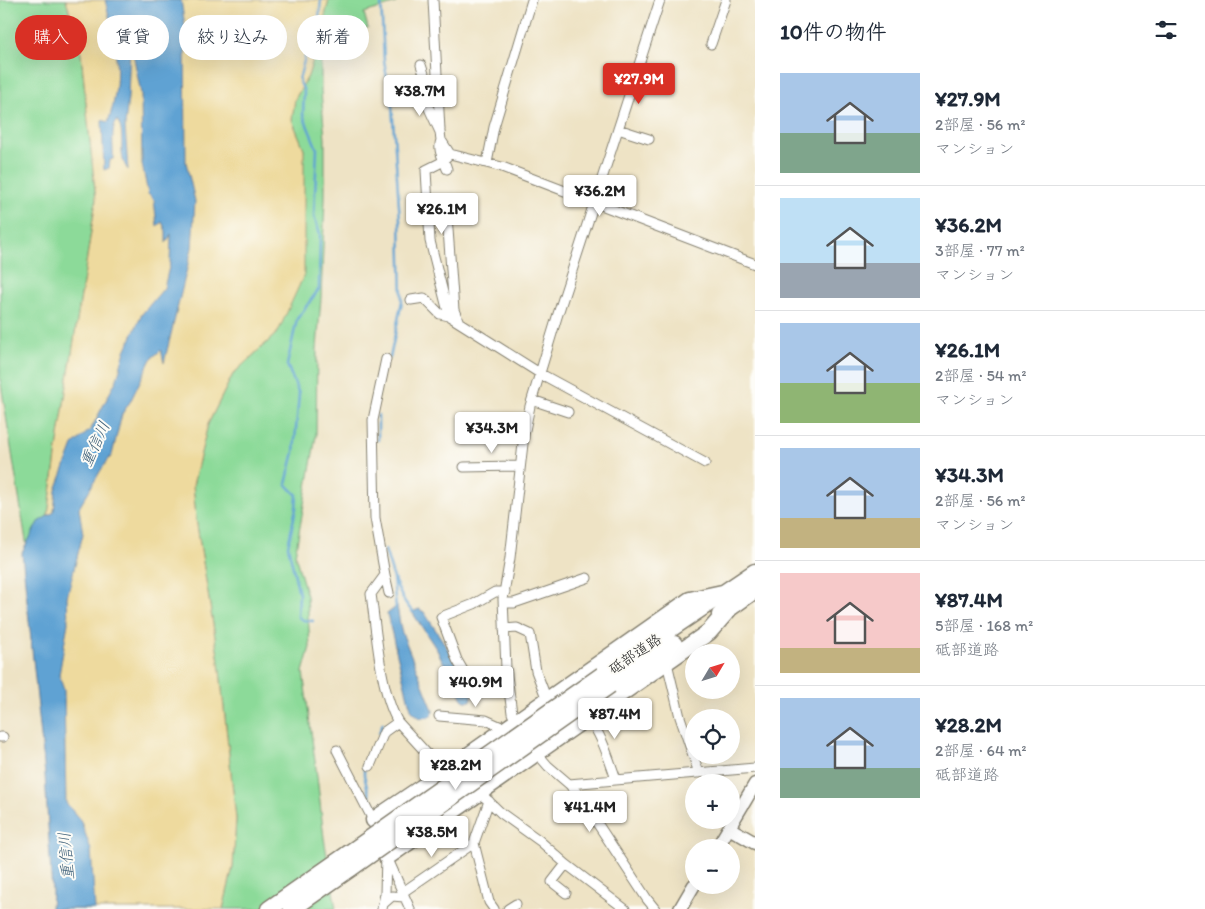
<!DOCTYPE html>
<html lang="ja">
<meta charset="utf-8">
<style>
:root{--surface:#fff;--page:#f2f2f3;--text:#1f2937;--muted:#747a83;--line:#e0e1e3;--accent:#d93025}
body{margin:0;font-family:Itim,"Klee One",sans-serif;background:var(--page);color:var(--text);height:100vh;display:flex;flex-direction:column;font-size:19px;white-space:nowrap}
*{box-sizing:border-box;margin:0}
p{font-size:16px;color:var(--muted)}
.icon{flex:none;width:28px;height:28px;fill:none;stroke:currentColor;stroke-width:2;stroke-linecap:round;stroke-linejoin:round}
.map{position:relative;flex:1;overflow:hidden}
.panel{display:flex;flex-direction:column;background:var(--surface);width:450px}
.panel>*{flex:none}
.banner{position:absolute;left:15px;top:15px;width:475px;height:45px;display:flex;gap:10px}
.needle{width:32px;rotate:52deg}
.tools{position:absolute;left:685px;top:644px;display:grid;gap:10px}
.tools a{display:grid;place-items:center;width:55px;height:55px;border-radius:50%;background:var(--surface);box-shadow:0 5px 20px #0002;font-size:25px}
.price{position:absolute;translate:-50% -42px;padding:0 11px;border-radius:5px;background:#fff;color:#222;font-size:16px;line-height:32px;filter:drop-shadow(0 1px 2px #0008)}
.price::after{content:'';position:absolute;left:50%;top:30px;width:15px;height:11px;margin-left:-8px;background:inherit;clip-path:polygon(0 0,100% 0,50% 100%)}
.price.active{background:var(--accent);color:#fff}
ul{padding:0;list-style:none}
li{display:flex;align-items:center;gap:15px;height:125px;padding:0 25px}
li+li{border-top:1px solid var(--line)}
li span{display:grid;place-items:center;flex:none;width:140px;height:100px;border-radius:0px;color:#555}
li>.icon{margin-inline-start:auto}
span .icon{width:60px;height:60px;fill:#fffc;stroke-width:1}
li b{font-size:21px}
h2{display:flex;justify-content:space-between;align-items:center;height:60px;padding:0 25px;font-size:21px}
.pill{padding:0 18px;border-radius:22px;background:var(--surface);box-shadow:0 5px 20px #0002;font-size:18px;line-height:45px}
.pill.active{background:var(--accent);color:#fff}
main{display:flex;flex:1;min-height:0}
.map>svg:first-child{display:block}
.green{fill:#8cda99;stroke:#547b5a}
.sand{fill:#eeda9e;stroke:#857b5d}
.water{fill:#5ea2d3;stroke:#3d5f78}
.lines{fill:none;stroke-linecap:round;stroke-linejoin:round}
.stream{stroke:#5ea2d3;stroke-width:2.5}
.street-casing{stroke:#858070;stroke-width:11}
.secondary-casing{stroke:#858070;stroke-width:15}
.highway-casing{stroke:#858070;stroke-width:19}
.street{stroke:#fff;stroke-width:9}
.secondary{stroke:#fff;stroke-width:12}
.highway{stroke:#fff;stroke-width:16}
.highway-bridge-casing{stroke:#858070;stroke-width:19;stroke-linecap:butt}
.highway-bridge{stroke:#fff;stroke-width:16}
.labels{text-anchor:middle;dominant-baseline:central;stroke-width:4;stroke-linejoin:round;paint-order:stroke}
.street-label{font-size:15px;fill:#1c1c1c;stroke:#fdfcf7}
.water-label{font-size:16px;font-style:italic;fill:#3d5f78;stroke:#fdfcf7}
</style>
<main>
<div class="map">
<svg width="755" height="909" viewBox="0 0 755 909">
<rect width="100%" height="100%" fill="#fdfcf7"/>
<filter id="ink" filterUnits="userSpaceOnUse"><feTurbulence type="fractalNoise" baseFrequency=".02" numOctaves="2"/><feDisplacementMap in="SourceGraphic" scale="10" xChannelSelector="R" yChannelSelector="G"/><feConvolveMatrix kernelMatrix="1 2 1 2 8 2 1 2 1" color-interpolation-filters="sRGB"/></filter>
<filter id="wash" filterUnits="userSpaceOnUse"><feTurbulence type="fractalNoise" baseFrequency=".0096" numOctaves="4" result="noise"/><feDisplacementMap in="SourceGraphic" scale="20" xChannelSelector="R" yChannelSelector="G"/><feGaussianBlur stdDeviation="1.12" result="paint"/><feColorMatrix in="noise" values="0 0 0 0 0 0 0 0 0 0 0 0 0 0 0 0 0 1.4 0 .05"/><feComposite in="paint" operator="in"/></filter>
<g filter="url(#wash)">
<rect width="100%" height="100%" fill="#eee3c5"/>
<path class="green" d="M0 0H66L81 53 96 200 57 449 36 604 0 378Z
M329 0H395L396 3 364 13 368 28 339 32 323 42 321 46V91L325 139V198L321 298 317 348 316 436 295 555 307 596 310 647 303 672 317 776 324 838 336 909H223L233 867 236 819 219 662 196 519 193 485 208 424 233 374 278 332 304 149 292 120 295 99 308 76 318 43Z"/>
<path class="sand" d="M66 0H329L318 43 308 76 295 99 292 120 304 149V275L278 332 233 374 208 424 193 485 196 519 219 662 236 819 233 867 223 909H58L36 604 57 449 96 200 81 53Z"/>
<path class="water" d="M105 0H181L185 26 186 162 195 201 192 248 164 363 161 350 151 359 130 402 122 414 112 455 101 470 79 508 83 534 67 597 68 623 59 675 64 690 66 803 81 821 91 850 95 909H51L52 892 45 775 22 553 38 522 54 512 56 490 73 445 91 429 117 379 125 351 142 314 164 288 170 263 171 234 166 243V231L162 222 157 226 154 200 148 194 142 164 141 94 133 53 130 47 128 98 125 126 128 170C116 154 127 135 117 120 110 130 114 146 113 159L110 160 109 168 104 170 102 120 108 122C123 80 116 42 105 0Z
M397 606 401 630 433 710V713L429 717 420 718 412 711 409 702 387 614Z
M419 609 424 612 450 652 472 694 471 701H465L462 699 437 650 412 612Z"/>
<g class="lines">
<path class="stream" d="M381 0 384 61 392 105 400 220 402 301 390 358
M378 440V415
M385 550C392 571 397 596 413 612
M393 579 396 608
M313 621 303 620 298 617 299 594 288 546 296 508 297 495 286 484 294 452 299 394 287 365 297 319 319 289 320 234 314 216 317 149 303 115 304 91 299 80 306 53 317 35 321 0
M379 733 383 723
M371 803 364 775V765L374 745"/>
</g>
</g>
<g filter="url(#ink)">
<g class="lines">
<defs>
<path id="street" d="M433 0 440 130
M711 44 726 0
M421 65 424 74 426 102 440 132 441 140 450 154 502 167 755 264
M618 129 649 139
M441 140C437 151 444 159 447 169
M487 163 494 127 532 0
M447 216 454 310 458 320
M411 300 424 298 440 314 449 316 541 374 705 463
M449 316 430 241 426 170 440 163 450 154
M386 359 373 420 375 518 385 575 371 594C376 629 380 692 398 722L430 757 451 772
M532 400 568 412
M464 467 520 466
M385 575 389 593
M504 603H514L587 578
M504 629 517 628 530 634 536 671 547 700
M664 663 668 667 680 717 699 773
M475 691 457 660 441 617 474 604 495 592H505
M439 716 486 720 506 729
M587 716C602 735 608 757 616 779
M518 726 512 713 506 668 503 599 510 558 524 435 530 406 557 317 660 0
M0 737H3
M337 750 375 824
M535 751 548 766 569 784 578 794 647 899 655 909
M370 766 384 732 398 722
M569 784 755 768
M478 791 501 813 540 841 566 864 625 909
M489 801 474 843 489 902 494 909
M387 857 410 909
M403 892 474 843
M566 893 552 882 566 864
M384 903 392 896 404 897
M382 909 385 894 386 855
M508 909 516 904"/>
<path id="secondary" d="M729 828 755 843
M717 848 755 784
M680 909 694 885"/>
<path id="highway" d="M720 615 755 590
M602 675 755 572
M610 685 646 660 674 644
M374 820 448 770 690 600 727 592
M387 857 709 632 729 609
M269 909 348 854
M292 909 351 868"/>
</defs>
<use href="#street" class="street-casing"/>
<use href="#secondary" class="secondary-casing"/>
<use href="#highway" class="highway-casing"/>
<use href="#street" class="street"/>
<use href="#secondary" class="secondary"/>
<use href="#highway" class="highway"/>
<defs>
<path id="highway-bridge" d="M348 854 602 675
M351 868 610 685"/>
</defs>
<use href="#highway-bridge" class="highway-bridge-casing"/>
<use href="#highway-bridge" class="highway-bridge"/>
</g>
</g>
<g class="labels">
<g class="street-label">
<text transform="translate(635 654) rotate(-34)">砥部道路</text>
</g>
<g class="water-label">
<text transform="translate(95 444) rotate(-65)">重信川</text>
<text transform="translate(66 856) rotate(-95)">重信川</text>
</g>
</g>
</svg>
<div class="tools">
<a><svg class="needle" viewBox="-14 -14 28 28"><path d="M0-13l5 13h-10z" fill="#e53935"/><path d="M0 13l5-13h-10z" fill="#747a83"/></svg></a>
<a><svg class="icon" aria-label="locate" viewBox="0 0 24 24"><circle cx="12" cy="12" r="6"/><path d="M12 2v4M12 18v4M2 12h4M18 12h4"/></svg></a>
<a>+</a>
<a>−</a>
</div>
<b class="price active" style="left:639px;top:105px">¥27.9M</b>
<b class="price" style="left:420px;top:117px">¥38.7M</b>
<b class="price" style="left:600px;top:217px">¥36.2M</b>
<b class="price" style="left:442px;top:235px">¥26.1M</b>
<b class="price" style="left:492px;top:454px">¥34.3M</b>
<b class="price" style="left:476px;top:708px">¥40.9M</b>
<b class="price" style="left:615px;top:740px">¥87.4M</b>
<b class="price" style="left:456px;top:791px">¥28.2M</b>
<b class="price" style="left:590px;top:833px">¥41.4M</b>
<b class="price" style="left:432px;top:858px">¥38.5M</b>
<div class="banner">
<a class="pill active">購入</a>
<a class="pill">賃貸</a>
<a class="pill">絞り込み</a>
<a class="pill">新着</a>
</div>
</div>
<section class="panel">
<h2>10件の物件<svg class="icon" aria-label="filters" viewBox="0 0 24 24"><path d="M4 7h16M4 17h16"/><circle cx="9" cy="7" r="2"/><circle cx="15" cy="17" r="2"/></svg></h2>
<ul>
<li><span style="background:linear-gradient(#a9c7e8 60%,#7fa58c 0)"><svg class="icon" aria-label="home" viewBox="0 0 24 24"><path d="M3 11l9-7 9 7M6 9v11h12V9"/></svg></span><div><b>¥27.9M</b><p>2部屋 · 56 m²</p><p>マンション</p></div></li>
<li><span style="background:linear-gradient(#bfe0f5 65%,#9aa5b1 0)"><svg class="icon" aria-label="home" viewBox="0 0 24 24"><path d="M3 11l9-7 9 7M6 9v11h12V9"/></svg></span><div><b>¥36.2M</b><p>3部屋 · 77 m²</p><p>マンション</p></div></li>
<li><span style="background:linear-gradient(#a9c7e8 60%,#8fb573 0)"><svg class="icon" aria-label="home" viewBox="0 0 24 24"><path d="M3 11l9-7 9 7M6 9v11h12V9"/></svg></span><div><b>¥26.1M</b><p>2部屋 · 54 m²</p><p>マンション</p></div></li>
<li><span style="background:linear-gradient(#a9c7e8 70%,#c2b280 0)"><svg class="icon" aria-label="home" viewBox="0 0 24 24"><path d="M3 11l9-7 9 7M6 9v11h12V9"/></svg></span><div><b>¥34.3M</b><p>2部屋 · 56 m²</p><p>マンション</p></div></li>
<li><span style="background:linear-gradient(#f6c9c9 75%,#c2b280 0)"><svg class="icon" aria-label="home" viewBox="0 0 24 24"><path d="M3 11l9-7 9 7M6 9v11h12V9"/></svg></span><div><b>¥87.4M</b><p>5部屋 · 168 m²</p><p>砥部道路</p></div></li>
<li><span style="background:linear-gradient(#a9c7e8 70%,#7fa58c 0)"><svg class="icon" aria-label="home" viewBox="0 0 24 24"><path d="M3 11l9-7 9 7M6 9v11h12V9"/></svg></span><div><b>¥28.2M</b><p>2部屋 · 64 m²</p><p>砥部道路</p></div></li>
</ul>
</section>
</main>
